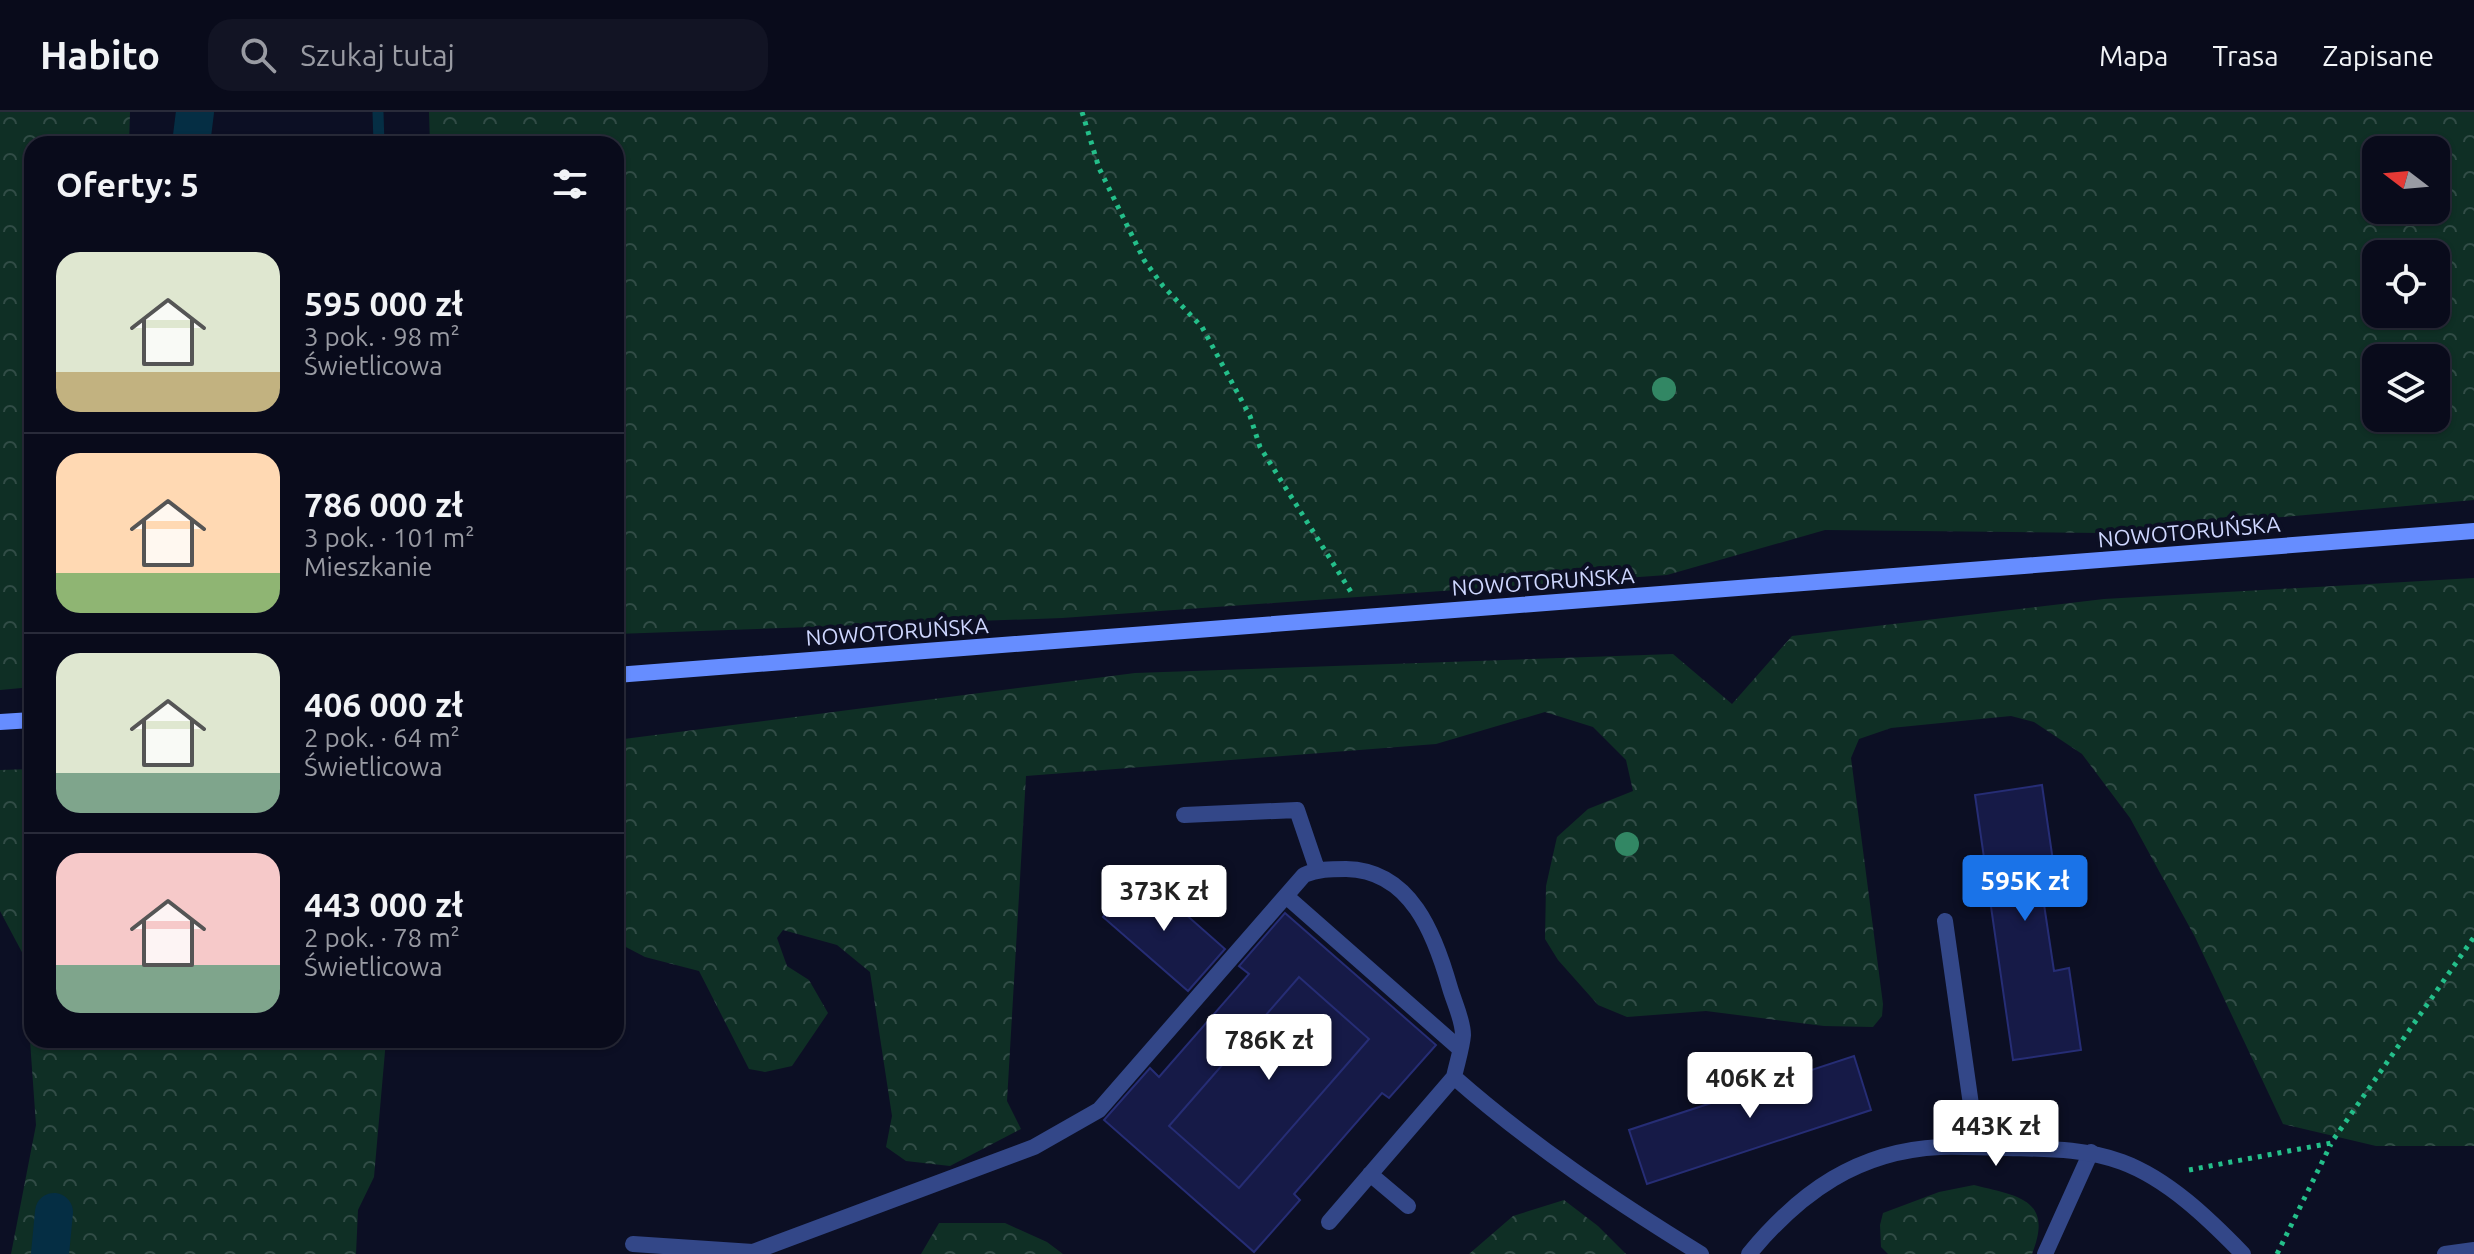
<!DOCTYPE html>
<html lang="pl">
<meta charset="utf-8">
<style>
:root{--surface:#090b1b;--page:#121424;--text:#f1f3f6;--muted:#999ba3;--line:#292b3a;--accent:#1a73e8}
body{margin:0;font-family:Ubuntu,sans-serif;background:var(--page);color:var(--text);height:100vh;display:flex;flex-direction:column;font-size:30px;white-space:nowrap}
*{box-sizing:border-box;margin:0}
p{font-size:26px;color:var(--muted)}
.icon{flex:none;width:44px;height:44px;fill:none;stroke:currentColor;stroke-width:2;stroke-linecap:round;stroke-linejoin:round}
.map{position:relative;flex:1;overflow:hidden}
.panel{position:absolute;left:24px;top:24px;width:600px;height:912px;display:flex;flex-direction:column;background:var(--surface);border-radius:24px;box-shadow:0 2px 6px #0004,0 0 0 2px var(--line)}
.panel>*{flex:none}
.needle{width:52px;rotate:286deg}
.buttons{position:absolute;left:2362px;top:24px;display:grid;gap:16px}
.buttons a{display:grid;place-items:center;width:88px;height:88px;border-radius:16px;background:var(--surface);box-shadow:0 2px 6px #0004,0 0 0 2px var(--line);font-size:40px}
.price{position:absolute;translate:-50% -68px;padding:0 18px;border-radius:8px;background:#fff;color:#222;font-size:26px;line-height:52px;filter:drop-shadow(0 2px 4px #0008)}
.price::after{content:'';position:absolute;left:50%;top:48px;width:24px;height:18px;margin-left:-12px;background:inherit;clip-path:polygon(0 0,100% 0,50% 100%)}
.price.active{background:var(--accent);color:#fff}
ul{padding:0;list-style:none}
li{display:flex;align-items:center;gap:24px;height:200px;padding:0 32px}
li+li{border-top:2px solid var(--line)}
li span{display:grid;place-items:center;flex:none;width:224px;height:160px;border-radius:24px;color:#555}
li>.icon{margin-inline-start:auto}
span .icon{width:96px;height:96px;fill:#fffc;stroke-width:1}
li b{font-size:34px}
h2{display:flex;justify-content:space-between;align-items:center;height:96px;padding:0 32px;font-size:34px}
header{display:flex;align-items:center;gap:48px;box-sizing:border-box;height:112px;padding:0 40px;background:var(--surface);border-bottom:2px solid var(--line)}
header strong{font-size:38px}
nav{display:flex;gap:44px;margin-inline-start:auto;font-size:28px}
.search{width:560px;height:72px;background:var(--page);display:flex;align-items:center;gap:20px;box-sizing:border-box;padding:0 28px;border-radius:24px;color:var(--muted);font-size:30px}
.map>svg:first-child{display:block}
.forest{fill:url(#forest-crowns);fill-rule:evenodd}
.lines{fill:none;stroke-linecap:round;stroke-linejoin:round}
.stream{stroke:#052e44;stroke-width:11}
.canal{stroke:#052e44;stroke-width:38}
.building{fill:#161a47;stroke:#262d75;stroke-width:2}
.path{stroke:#24bf8a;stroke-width:5;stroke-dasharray:4 6;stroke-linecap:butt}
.lane{stroke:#334788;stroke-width:16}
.street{stroke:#334788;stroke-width:16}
.secondary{stroke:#668dff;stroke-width:16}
.tree{fill:#328764}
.labels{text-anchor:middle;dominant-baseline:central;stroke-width:8;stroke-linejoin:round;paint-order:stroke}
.street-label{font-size:22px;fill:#cfd7ff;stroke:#0c0f24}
</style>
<header>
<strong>Habito</strong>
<div class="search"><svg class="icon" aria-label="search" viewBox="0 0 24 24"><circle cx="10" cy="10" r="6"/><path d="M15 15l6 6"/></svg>Szukaj tutaj</div>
<nav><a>Mapa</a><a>Trasa</a><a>Zapisane</a></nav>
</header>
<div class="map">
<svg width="2474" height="1142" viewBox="0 0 2474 1142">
<defs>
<pattern id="forest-crowns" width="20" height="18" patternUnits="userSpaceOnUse" patternTransform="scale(2)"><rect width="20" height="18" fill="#0f2f25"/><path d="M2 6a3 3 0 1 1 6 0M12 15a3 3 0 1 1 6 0" fill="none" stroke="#314c46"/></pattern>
</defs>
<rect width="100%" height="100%" fill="#0c0f24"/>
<path class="forest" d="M0 0H130L129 32H32V575L0 578Z
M429 0H2474V388L2102 421 1825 418 1667 463 1062 506 616 522V32H430ZM2376 38H2436V98H2376ZM2376 142H2436V202H2376ZM2436 246V306H2376V246Z
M2474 466V1034H2376L2283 1012 2195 825 2130 706 2082 642 2034 610 2011 604 1891 616 1859 627 1851 646 1883 892 1882 904 1873 915 1824 914 1706 899 1627 905 1598 893 1558 848 1545 827 1546 774 1557 725 1588 697 1633 679 1626 648 1593 615 1545 600 1436 632 1026 664 1007 989 1021 1017 950 1054 906 1049 886 1035 892 1004 870 860 837 833 783 818 777 826 787 854 809 868 828 901 792 954 765 960 749 957 699 859 645 845 622 833 616 835V628L1135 561 1673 542 1732 592 1792 524 2104 487Z
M32 657V928H386L374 1065 358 1098 356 1142H11L36 1013 24 844 0 799V658Z
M1974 1073C2018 1084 2054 1087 2032 1142H1888L1881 1135 1880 1113 1883 1101 1939 1080Z
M1564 1088 1598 1114 1626 1142H1469L1513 1104Z
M939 1111H1005L1047 1130 1063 1142H921Z"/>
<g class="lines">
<path class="stream" d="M378 0 379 32"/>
<path class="canal" d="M191 32 195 0
M50 1142 54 1100"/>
</g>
<path class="building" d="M2042 673 2054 756 2039 759 2054 859 2069 856 2081 938 2013 948 1975 683Z
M1141 763 1225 837 1188 879 1103 805Z
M1285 801 1436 933 1389 986 1382 981 1294 1082 1300 1088 1254 1140 1104 1008 1150 956 1159 965 1249 862 1239 854Z
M1299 865 1369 927 1239 1076 1169 1014Z
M1854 944 1871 998 1647 1072 1629 1018Z"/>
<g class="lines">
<path class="path" d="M1082 0 1099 56 1144 148 1163 174 1202 215 1250 304 1260 335 1351 480
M616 498 622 537
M2189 1058 2331 1031 2474 825
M2277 1142 2331 1032"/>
<path class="lane" d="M1184 703 1297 698 1317 757
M1286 784 1460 937
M1945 809 1977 1035
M1370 1062 1408 1094
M1329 1110 1454 965
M633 1132 753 1140 1034 1035 1099 998 1304 763C1318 757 1330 757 1346 757 1411 758 1435 823 1450 876 1454 890 1463 908 1463 923 1462 936 1457 951 1454 965 1530 1032 1615 1089 1701 1142
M2045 1142 2091 1040"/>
<path class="street" d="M1749 1142C1800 1080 1858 1039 1940 1035 1962 1034 1985 1036 2007 1036 2046 1037 2084 1036 2122 1050 2168 1067 2209 1107 2243 1142
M2445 1142 2474 1138"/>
<path class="secondary" d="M616 563 2474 419
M0 610 32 608"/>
</g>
<g class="tree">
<circle cx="1664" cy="277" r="12"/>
<circle cx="1627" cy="732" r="12"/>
</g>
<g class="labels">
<g class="street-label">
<text transform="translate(2189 419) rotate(-5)">NOWOTORUŃSKA</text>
<text transform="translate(1543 469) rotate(-4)">NOWOTORUŃSKA</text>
<text transform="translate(897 519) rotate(-4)">NOWOTORUŃSKA</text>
</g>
</g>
</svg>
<div class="buttons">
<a><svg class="needle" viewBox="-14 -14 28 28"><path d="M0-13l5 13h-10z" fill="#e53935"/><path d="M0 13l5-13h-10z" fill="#999ba3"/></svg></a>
<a><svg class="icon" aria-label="locate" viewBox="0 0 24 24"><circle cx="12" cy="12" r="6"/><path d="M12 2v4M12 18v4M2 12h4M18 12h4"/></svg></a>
<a><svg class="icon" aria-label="layers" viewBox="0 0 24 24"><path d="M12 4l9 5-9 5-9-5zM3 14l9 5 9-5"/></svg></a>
</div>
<b class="price active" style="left:2025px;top:811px">595K zł</b>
<b class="price" style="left:1164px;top:821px">373K zł</b>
<b class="price" style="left:1269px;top:970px">786K zł</b>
<b class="price" style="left:1750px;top:1008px">406K zł</b>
<b class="price" style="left:1996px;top:1056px">443K zł</b>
<section class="panel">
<h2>Oferty: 5<svg class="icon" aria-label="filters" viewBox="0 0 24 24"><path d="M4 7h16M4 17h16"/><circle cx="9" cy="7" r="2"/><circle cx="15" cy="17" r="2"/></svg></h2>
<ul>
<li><span style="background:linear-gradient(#dfe7d0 75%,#c2b280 0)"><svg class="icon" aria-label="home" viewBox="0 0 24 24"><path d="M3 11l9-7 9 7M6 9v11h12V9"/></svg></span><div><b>595 000 zł</b><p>3 pok. · 98 m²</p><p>Świetlicowa</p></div></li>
<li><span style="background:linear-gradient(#ffd9b3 75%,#8fb573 0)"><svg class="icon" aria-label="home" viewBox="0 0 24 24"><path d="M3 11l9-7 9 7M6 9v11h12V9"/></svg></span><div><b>786 000 zł</b><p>3 pok. · 101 m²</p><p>Mieszkanie</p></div></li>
<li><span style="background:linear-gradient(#dfe7d0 75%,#7fa58c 0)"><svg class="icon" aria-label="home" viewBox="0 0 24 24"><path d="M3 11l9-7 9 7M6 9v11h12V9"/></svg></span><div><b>406 000 zł</b><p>2 pok. · 64 m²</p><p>Świetlicowa</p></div></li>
<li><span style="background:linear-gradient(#f6c9c9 70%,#7fa58c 0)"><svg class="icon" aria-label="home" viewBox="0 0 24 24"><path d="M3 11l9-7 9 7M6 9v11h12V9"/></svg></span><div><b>443 000 zł</b><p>2 pok. · 78 m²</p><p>Świetlicowa</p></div></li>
</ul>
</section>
</div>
